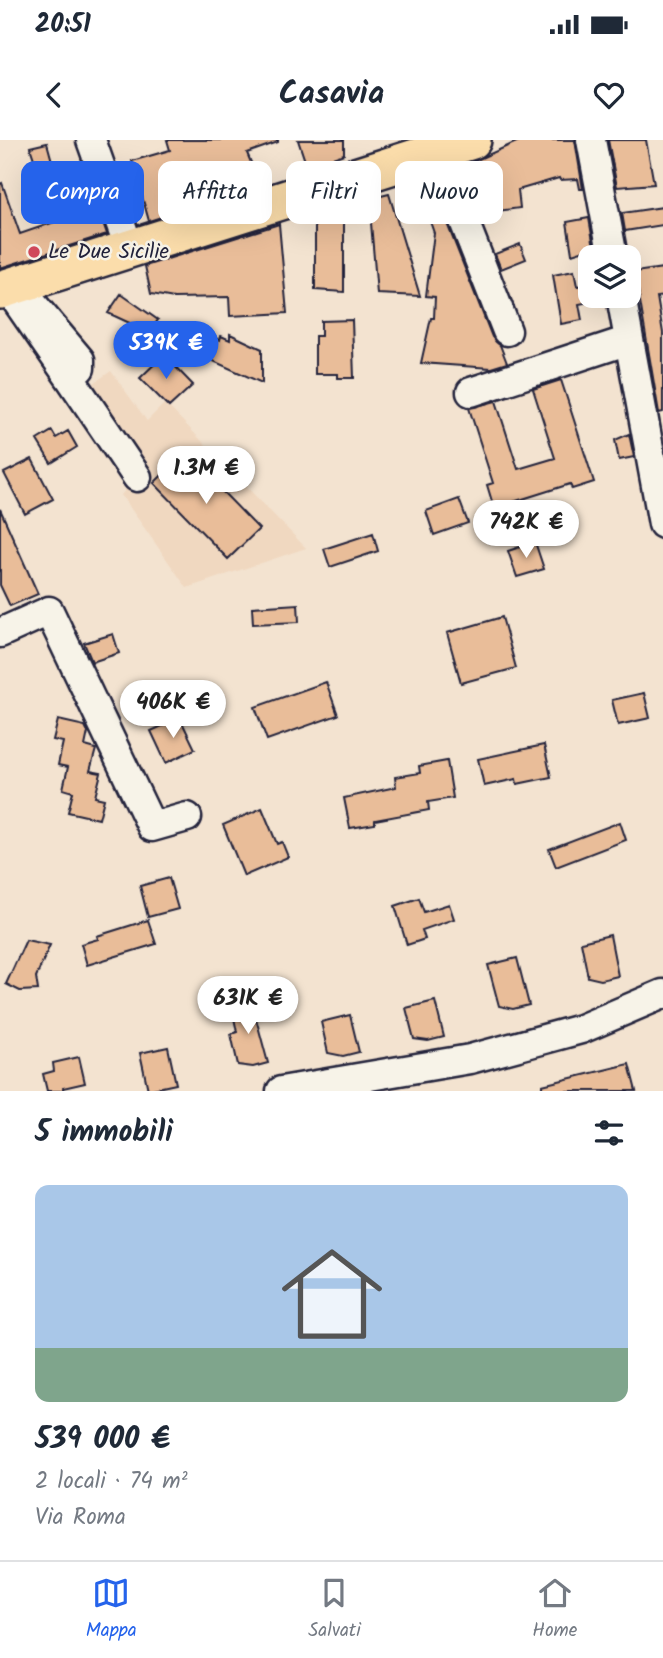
<!DOCTYPE html>
<html lang="it">
<meta charset="utf-8">
<style>
:root{--surface:#fff;--page:#f6f6f7;--text:#1f2937;--muted:#747a83;--line:#e0e1e3;--accent:#2563eb}
body{margin:0;font-family:Kalam,sans-serif;background:var(--page);color:var(--text);height:100vh;display:flex;flex-direction:column;font-size:26px;white-space:nowrap}
*{box-sizing:border-box;margin:0}
p{font-size:23px;color:var(--muted)}
.icon{flex:none;width:38px;height:38px;fill:none;stroke:currentColor;stroke-width:2;stroke-linecap:round;stroke-linejoin:round}
.map{position:relative;height:951px;overflow:hidden}
.drawer{display:flex;flex-direction:column;background:var(--surface);flex:1}
.drawer>*{flex:none}
.hud{position:absolute;left:21px;top:21px;width:621px;height:63px;display:flex;gap:14px}
.controls{position:absolute;left:578px;top:105px;display:grid;gap:14px}
.controls a{display:grid;place-items:center;width:63px;height:63px;border-radius:14px;background:var(--surface);box-shadow:0 7px 28px #0002;font-size:35px}
.price{position:absolute;translate:-50% -60px;padding:0 16px;border-radius:24px;background:#fff;color:#222;font-size:23px;line-height:46px;filter:drop-shadow(0 2px 4px #0008)}
.price::after{content:'';position:absolute;left:50%;top:42px;width:21px;height:16px;margin-left:-10px;background:inherit;clip-path:polygon(0 0,100% 0,50% 100%)}
.price.selected{background:var(--accent);color:#fff}
ul{padding:0;list-style:none}
li{display:grid;align-content:center;gap:14px;height:371px;padding:0 35px}
li span{display:grid;place-items:center;height:217px;border-radius:14px;color:#555}
li>.icon{margin-inline-start:auto}
span .icon{width:126px;height:126px;fill:#fffc;stroke-width:1}
li b{font-size:30px}
h2{display:flex;justify-content:space-between;align-items:center;height:84px;padding:0 35px;font-size:30px}
.tag{padding:0 24px;border-radius:14px;background:var(--surface);box-shadow:0 7px 28px #0002;font-size:24px;line-height:63px}
.tag.selected{background:var(--accent);color:#fff}
.status{display:flex;justify-content:space-between;align-items:center;height:49px;padding:0 35px;background:var(--surface);direction:ltr}
.status svg{height:19px;fill:currentColor}
header{display:flex;justify-content:space-between;align-items:center;height:91px;padding:0 35px;background:var(--surface);font-size:32px;font-weight:700}
.tab-bar{display:flex;justify-content:space-around;align-items:center;height:98px;border-top:2px solid var(--line);background:var(--surface);font-size:19px;color:var(--muted)}
.tab-bar a{display:grid;justify-items:center;gap:4px}
.tab-bar .selected{color:var(--accent)}
.map>svg:first-child{display:block}
.built{fill:#f0d8c0}
.building{fill:#e9bd99;stroke:#22223b;stroke-width:2}
.lines{fill:none;stroke-linecap:round;stroke-linejoin:round}
.minor-casing{stroke:#22223b;stroke-width:33}
.major-casing{stroke:#22223b;stroke-width:42}
.minor{stroke:#f7f3e8;stroke-width:28}
.major{stroke:#fbddab;stroke-width:37}
.poi-dot{fill:#d1495b;stroke:#f7f3e8;stroke-width:2.5}
.labels{text-anchor:middle;dominant-baseline:central;stroke-width:5;stroke-linejoin:round;paint-order:stroke}
.poi-label{font-size:21px;fill:#22223b;stroke:#f7f3e8;text-anchor:start}
</style>
<div class="status"><b>20:51</b><svg viewBox="0 0 49 12"><path d="M0 12V9h3v3zM5 12V6h3v6zM10 12V3h3v9zM15 12V0h3v12zM26 1h20v11H26zM47 4h2v5h-2z"/></svg></div>
<header><svg class="icon" aria-label="back" viewBox="0 0 24 24"><path d="M15 5l-7 7 7 7"/></svg>Casavia<svg class="icon" aria-label="heart" viewBox="0 0 24 24"><path d="M12 20l-8-8c-3-5 5-10 8-4 3-6 11-1 8 4z"/></svg></header>
<div class="map">
<svg width="663" height="951" viewBox="0 0 663 951">
<rect width="100%" height="100%" fill="#f3e3d0"/>
<filter id="ink" filterUnits="userSpaceOnUse"><feTurbulence type="fractalNoise" baseFrequency=".0143" numOctaves="2"/><feDisplacementMap in="SourceGraphic" scale="14" xChannelSelector="R" yChannelSelector="G"/><feConvolveMatrix kernelMatrix="1 2 1 2 8 2 1 2 1" color-interpolation-filters="sRGB"/></filter>
<g filter="url(#ink)">
<path class="built" d="M111 231 147 281 165 263 306 408 187 448 121 355 145 327 91 245Z"/>
<path class="building" d="M167 0H278V2L247 13 252 25 199 44 205 63 149 81 132 21 170 10Z
M298 0H344V14L307 27Z
M521 0H575L583 49H580L578 39 560 40 559 38 518 50 520 68 490 72 492 76 482 80 461 27Z
M608 0H646L654 44 617 47Z
M47 3 55 32 82 23 107 94 0 128V44L2 43 20 94 55 82 30 7Z
M429 38 492 197 500 205 507 223 491 228 421 223 431 178H434L435 157 426 156 434 93 417 44Z
M389 54 420 156 377 154 369 59Z
M344 66V152L315 150V73Z
M663 67V85L625 91 622 73Z
M589 78 594 107 572 114 567 82Z
M279 84 287 173 230 176 229 157 174 158 151 154 145 126Z
M520 104 526 119 501 129 495 114Z
M663 128V156L657 157 663 193V272L659 273 635 132Z
M574 131 577 146 590 144V162L579 164 582 180 561 184 553 135Z
M121 154 158 180 149 192 108 173Z
M352 180 354 238H338V234H315V196H321V181Z
M230 194 262 209V243L191 211 197 195 206 199 208 196 220 200 221 196 230 200Z
M164 215 193 245 169 267 140 238Z
M561 240 594 342 572 349 570 344 494 368 487 345 493 343 469 268 496 261 518 329 555 318 533 249Z
M52 291 56 298 68 291 77 307 51 323 37 300Z
M629 294 634 317 619 320 615 300Z
M185 313 259 389 228 419 154 343Z
M32 319 53 359 25 374 4 333Z
M459 359 468 383 434 395 426 371Z
M0 369 38 454 10 466 0 445Z
M373 393 378 411 330 427 324 409Z
M535 402 544 429 517 437 508 411Z
M298 464 299 482 253 484 252 467Z
M502 477 516 528 461 543 447 493Z
M113 494 119 513 92 522 84 503Z
M326 542 338 575 267 600 255 567Z
M644 553 650 578 618 585 612 560Z
M180 578 195 609 166 623 151 591Z
M58 580 85 586 88 592 85 606 96 609 90 631 101 633 95 657 104 659 99 679 68 672 73 652 63 649 68 627 58 625 63 602 53 600Z
M544 605 551 637 517 644 516 639 484 646 478 619Z
M447 621 453 658 428 662 429 670 375 680V684L350 688 344 658 396 647 395 637 420 633 419 626Z
M262 668 277 704 282 702 288 717 244 736 223 685Z
M620 682 626 700 556 727 549 709Z
M169 738 178 769 148 777 140 746Z
M419 758 424 772 449 764 454 779 422 790 425 799 407 805 395 766Z
M148 780 156 804 87 825 81 804 98 799 97 796Z
M610 795 618 836 601 840 588 837 581 802Z
M26 800 50 805 36 837 38 850 20 851 6 844Z
M517 818 529 865 513 869 499 866 488 825Z
M251 860 268 923 253 927 238 925 231 894 237 892 231 864Z
M435 861 444 897 428 901 414 899 406 868Z
M350 875 359 912 343 916 328 913 321 882Z
M168 907 176 944 148 950 140 913Z
M79 917 85 943 63 948V951H47L43 934 54 931 53 923Z
M629 924 636 951H542V945Z"/>
<g class="lines">
<defs>
<path id="minor" d="M91 0 130 110
M591 0 613 117
M437 12 507 191
M7 147 70 238 80 228V220L16 144
M621 156 663 384
M70 238 137 337
M471 252 629 200
M0 493 49 471 152 687 187 677
M281 951 470 919 581 889 663 854"/>
<path id="major" d="M0 150 472 0"/>
</defs>
<use href="#minor" class="minor-casing"/>
<use href="#major" class="major-casing"/>
<use href="#minor" class="minor"/>
<use href="#major" class="major"/>
</g>
</g>
<circle class="poi-dot" cx="34" cy="112" r="7"/>
<g class="labels">
<g class="poi-label">
<text x="48" y="112">Le Due Sicilie</text>
</g>
</g>
</svg>
<div class="controls">
<a><svg class="icon" aria-label="layers" viewBox="0 0 24 24"><path d="M12 4l9 5-9 5-9-5zM3 14l9 5 9-5"/></svg></a>
</div>
<b class="price selected" style="left:166px;top:241px">539K €</b>
<b class="price" style="left:206px;top:366px">1.3M €</b>
<b class="price" style="left:526px;top:420px">742K €</b>
<b class="price" style="left:173px;top:600px">406K €</b>
<b class="price" style="left:248px;top:896px">631K €</b>
<div class="hud">
<a class="tag selected">Compra</a>
<a class="tag">Affitta</a>
<a class="tag">Filtri</a>
<a class="tag">Nuovo</a>
</div>
</div>
<section class="drawer">
<h2>5 immobili<svg class="icon" aria-label="filters" viewBox="0 0 24 24"><path d="M4 7h16M4 17h16"/><circle cx="9" cy="7" r="2"/><circle cx="15" cy="17" r="2"/></svg></h2>
<ul>
<li><span style="background:linear-gradient(#a9c7e8 75%,#7fa58c 0)"><svg class="icon" aria-label="home" viewBox="0 0 24 24"><path d="M3 11l9-7 9 7M6 9v11h12V9"/></svg></span><div><b>539 000 €</b><p>2 locali · 74 m²</p><p>Via Roma</p></div></li>
</ul>
</section>
<nav class="tab-bar">
<a class="selected"><svg class="icon" aria-label="map" viewBox="0 0 24 24"><path d="M3 6l6-2 6 2 6-2v14l-6 2-6-2-6 2zM9 4v14M15 6v14"/></svg>Mappa</a>
<a><svg class="icon" aria-label="saved" viewBox="0 0 24 24"><path d="M7 4h10v16l-5-4-5 4z"/></svg>Salvati</a>
<a><svg class="icon" aria-label="home" viewBox="0 0 24 24"><path d="M3 11l9-7 9 7M6 9v11h12V9"/></svg>Home</a>
</nav>
